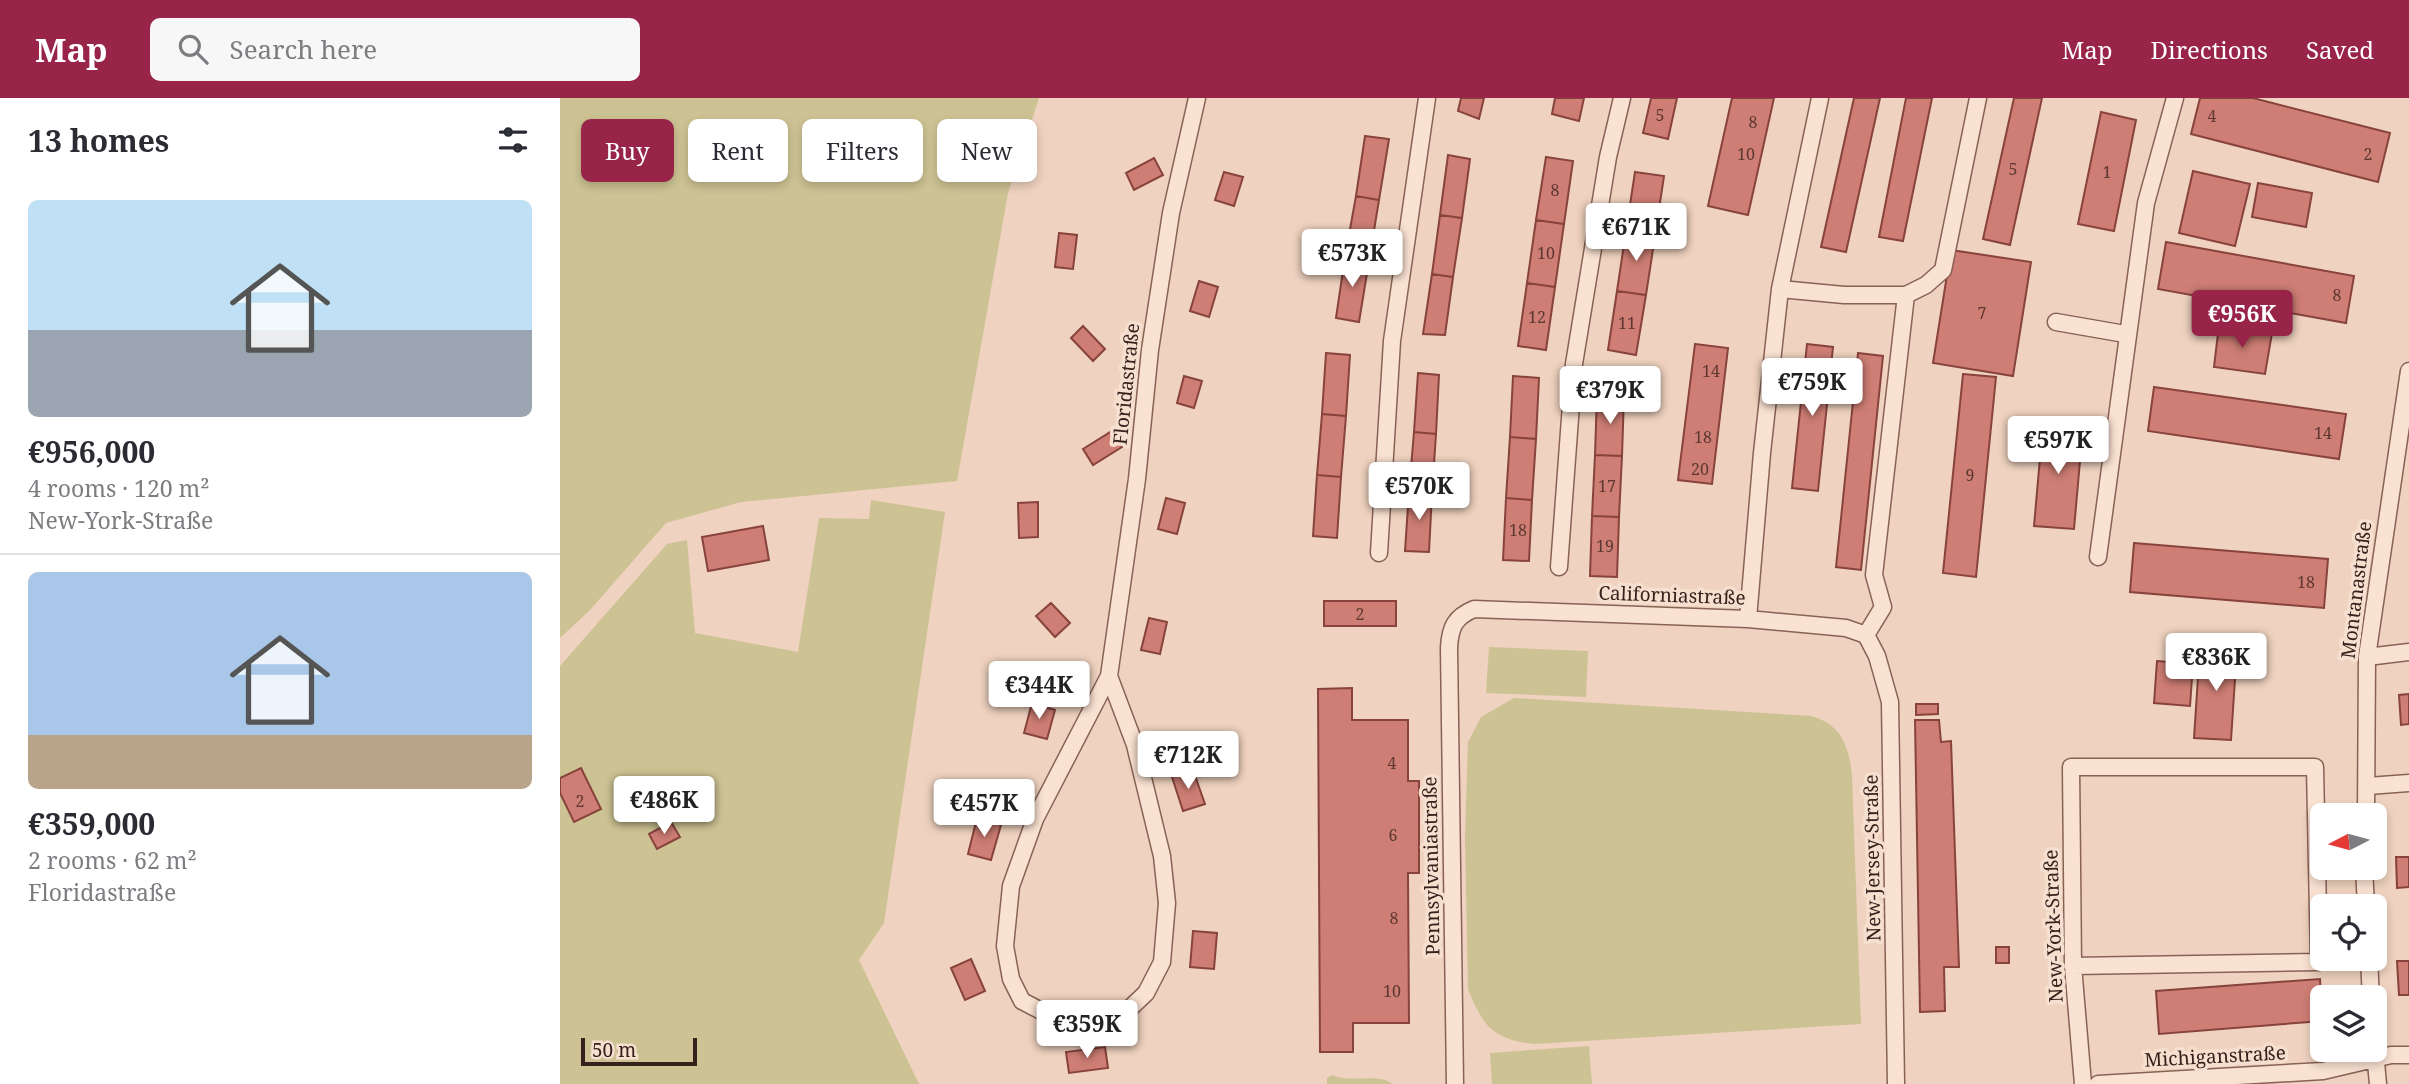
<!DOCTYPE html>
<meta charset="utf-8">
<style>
:root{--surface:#fff;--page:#f7f7f7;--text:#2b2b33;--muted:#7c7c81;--line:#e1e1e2;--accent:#982549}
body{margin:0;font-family:"Noto Serif",serif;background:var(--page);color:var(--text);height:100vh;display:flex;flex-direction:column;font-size:26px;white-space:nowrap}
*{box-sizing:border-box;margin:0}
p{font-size:23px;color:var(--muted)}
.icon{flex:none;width:38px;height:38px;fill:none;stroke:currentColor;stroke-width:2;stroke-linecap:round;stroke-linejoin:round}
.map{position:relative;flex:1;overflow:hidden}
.sheet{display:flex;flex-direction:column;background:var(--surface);width:560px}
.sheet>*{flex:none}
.hud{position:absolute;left:21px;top:21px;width:665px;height:63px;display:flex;gap:14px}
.needle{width:46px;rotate:264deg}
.controls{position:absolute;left:1750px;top:705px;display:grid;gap:14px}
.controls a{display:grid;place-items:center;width:77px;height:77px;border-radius:10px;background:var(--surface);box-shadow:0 4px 10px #0003;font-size:35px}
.scale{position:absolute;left:21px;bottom:18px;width:116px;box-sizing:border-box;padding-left:7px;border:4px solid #37211c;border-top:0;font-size:19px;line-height:24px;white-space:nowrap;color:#37211c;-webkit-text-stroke:5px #f6dfcf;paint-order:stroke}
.price{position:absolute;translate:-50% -60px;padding:0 16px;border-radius:7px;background:#fff;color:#222;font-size:23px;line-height:46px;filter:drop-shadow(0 2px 4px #0008)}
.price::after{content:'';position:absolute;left:50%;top:42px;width:21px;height:16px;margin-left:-10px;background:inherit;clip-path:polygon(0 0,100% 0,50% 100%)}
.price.on{background:var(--accent);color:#fff}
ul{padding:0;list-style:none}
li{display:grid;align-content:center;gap:14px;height:371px;padding:0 28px}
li+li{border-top:2px solid var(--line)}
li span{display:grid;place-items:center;height:217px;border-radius:10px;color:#555}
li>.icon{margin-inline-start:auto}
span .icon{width:126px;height:126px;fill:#fffc;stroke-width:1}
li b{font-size:30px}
h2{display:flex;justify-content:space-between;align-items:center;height:84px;padding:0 28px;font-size:30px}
.tag{padding:0 24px;border-radius:10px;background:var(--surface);box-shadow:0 4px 10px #0003;font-size:24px;line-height:63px}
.tag.on{background:var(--accent);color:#fff}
header{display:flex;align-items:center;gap:42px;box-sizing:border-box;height:98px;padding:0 35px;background:var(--accent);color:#fff}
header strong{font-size:33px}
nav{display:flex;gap:38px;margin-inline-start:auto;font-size:24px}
.search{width:490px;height:63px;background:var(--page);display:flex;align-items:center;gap:18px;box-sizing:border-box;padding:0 24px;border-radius:10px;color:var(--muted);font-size:26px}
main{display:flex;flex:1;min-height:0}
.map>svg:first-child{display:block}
.green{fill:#cdc293}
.building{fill:#ce7e74;stroke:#87433c;stroke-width:2}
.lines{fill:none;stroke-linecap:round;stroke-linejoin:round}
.street-casing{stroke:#886257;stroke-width:19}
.street{stroke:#fae2d2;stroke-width:16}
.labels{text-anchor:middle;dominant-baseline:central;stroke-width:7;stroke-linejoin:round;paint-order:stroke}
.number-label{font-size:16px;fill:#5d3832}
.street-label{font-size:19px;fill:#37211c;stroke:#f6dfcf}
</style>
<header>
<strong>Map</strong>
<div class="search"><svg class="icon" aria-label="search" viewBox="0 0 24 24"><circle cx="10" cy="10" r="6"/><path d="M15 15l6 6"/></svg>Search here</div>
<nav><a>Map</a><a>Directions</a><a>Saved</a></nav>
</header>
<main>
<section class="sheet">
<h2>13 homes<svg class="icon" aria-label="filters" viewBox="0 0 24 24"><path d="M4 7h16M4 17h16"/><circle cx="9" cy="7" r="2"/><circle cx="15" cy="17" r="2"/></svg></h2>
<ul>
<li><span style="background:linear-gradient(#bfe0f5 60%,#9aa5b1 0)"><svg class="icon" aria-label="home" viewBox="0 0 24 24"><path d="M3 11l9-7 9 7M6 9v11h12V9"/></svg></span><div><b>€956,000</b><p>4 rooms · 120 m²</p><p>New-York-Straße</p></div></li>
<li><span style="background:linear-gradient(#a9c7e8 75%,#b9a48a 0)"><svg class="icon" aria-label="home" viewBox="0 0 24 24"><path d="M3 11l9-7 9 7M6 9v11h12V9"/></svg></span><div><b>€359,000</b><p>2 rooms · 62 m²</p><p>Floridastraße</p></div></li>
</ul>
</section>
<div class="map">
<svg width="1849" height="986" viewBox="0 0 1849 986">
<rect width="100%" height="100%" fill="#efd2bf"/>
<path class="green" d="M0 0H479L448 95 397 383 181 404 106 425 30 512 0 540Z
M311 402 385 414 324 825 299 862 359 986H0V568L107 446 127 442 135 535 238 554 259 420 309 421Z
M929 549 1028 553 1026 599 926 595Z
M954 600 1251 618C1282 626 1290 651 1292 679L1301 926 975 946C934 942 923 929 908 891L905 741 908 644 921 619Z
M1029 948 1032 986H932L930 955Z
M772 977C792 986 815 974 833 986H767V980Z"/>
<path class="building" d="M901 0H924L919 21 898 13Z
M995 0H1024L1019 23 992 16Z
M1091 0H1117L1108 41 1083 35Z
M1172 0H1214L1188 117 1148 108Z
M1294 0H1320L1286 154 1261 149Z
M1346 0H1372L1343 143 1319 139Z
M1454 0H1482L1450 147 1423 141Z
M1640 0H1693L1830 35 1818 84 1631 36Z
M1541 14 1576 22 1554 133 1518 126Z
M805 38 829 41 819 102 796 98Z
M888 57 910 61 902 120 880 117Z
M986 59 1013 63 1004 126 976 122Z
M594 60 603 77 574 92 566 75Z
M1633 73 1690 86 1675 148 1619 135Z
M664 74 683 79 674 108 655 102Z
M1075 74 1104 78 1095 138 1066 133Z
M1698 85 1752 95 1746 129 1692 119Z
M796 98 819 102 809 163 785 159Z
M880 117 902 120 893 179 872 176Z
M976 122 1004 126 995 189 967 185Z
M1066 133 1095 138 1086 197 1057 193Z
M499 135 517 137 513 171 495 169Z
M1606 144 1794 178 1786 225 1598 191Z
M1391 152 1471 164 1453 278 1373 265Z
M785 159 809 163 799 224 776 220Z
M872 176 893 179 885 237 863 236Z
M639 183 658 189 649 219 630 213Z
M967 185 995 189 986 252 958 248Z
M1057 193 1086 197 1076 257 1048 252Z
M1659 227 1712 235 1705 276 1654 269Z
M523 228 545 251 533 263 511 240Z
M1135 246 1168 250 1152 386 1118 382Z
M1247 246 1273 249 1258 393 1232 390Z
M766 255 790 257 786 318 762 316Z
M1298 255 1323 258 1301 472 1276 469Z
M858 275 879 277 876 336 854 334Z
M1403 276 1436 279 1416 479 1383 475Z
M624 278 642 283 634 310 617 305Z
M953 278 979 280 976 341 950 339Z
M1594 289 1786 316 1779 361 1588 333Z
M1037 297 1064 298 1062 358 1035 357Z
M762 316 786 318 781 379 757 377Z
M1483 326 1523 329 1514 431 1474 428Z
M552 333 562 349 533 367 523 351Z
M854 334 876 336 872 395 849 393Z
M950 339 976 341 972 402 946 400Z
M1035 357 1062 358 1059 419 1032 418Z
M757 377 781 379 777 440 753 438Z
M849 393 872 395 869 454 845 453Z
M606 400 625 405 617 436 598 431Z
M946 400 972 402 969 463 943 462Z
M478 404V439L459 440 458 405Z
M1032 418 1059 419 1057 479 1030 478Z
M203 428 209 462 148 473 142 439Z
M1574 445 1768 461 1764 510 1570 494Z
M764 503H836V528H764Z
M491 505 510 525 495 539 476 518Z
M589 520 607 524 600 556 581 552Z
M1640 549 1677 551 1671 642 1634 640Z
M1597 563 1633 566 1630 608 1594 605Z
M792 590V622H848V683H859V775H848L849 925H793V954H760L758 591Z
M1849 596V626L1841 627 1839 597Z
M472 605 495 612 487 641 464 635Z
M1356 606H1378V616L1356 617Z
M1355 622H1379L1381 644 1391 643 1399 869H1384L1385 913 1360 914Z
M21 670 41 711 14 724 0 695V680Z
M633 672 645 706 623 713 612 679Z
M417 720 441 727 431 762 408 756Z
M111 724 120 739 97 751 89 736Z
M1836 759H1849V789L1837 790Z
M633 833 657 835 654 871 630 869Z
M1436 849H1449V865H1436Z
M411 861 425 893 405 902 391 870Z
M1837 863H1849V897H1839Z
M1760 881 1762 923 1599 936 1596 893Z
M545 949 548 970 509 975 506 954Z"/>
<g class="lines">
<defs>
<path id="street" d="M1220 191 1284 197H1346
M1496 224 1565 236
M819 455 832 243 867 0
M1538 459 1586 105 1615 0
M999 469 1014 266 1048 59 1062 0
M1188 521 1202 355 1220 191 1260 0
M1306 537 1323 509 1314 477 1346 197 1366 187 1383 172 1418 0
M1306 537 1317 558 1330 604 1336 986
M1807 559 1849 554
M549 578 575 647 602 758 607 805 602 864 586 895 565 915 533 923 493 919 462 903 451 881 445 848 451 788 475 721 549 578 577 381 590 252 611 115 637 0
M1808 688 1849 685
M1806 718 1807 559 1849 273
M1804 770 1806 808
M1809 861 1811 900
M1513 868 1759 864 1755 669H1511L1513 868 1523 986
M1815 954 1818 986
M895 986 889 550C890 529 895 519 914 511L1188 521 1286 530 1306 537
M1538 986 1763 973 1831 957H1849"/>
</defs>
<use href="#street" class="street-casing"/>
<use href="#street" class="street"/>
</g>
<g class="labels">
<g class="number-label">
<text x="1100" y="17">5</text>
<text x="1652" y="18">4</text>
<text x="1193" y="24">8</text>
<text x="1186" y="56">10</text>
<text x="1808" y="56">2</text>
<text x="1453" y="71">5</text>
<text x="1547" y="74">1</text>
<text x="995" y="92">8</text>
<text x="986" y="155">10</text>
<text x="1777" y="197">8</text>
<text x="1422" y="215">7</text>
<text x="977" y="219">12</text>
<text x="1067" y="225">11</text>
<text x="1151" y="273">14</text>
<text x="1763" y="335">14</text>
<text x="1143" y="339">18</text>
<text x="1140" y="371">20</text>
<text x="1410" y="377">9</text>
<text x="1047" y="388">17</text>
<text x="958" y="432">18</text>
<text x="1045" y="448">19</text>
<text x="1746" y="484">18</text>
<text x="800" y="516">2</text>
<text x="832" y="665">4</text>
<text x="20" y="703">2</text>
<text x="833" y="737">6</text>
<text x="834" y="820">8</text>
<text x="832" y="893">10</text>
</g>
<g class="street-label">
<text transform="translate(566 286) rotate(-84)">Floridastraße</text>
<text transform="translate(1796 492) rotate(-83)">Montanastraße</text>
<text transform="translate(1112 497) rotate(2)">Californiastraße</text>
<text transform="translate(1312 760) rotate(-91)">New-Jersey-Straße</text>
<text transform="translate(871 768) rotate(-91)">Pennsylvaniastraße</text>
<text transform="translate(1493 828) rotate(-92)">New-York-Straße</text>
<text transform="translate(1655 958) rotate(-3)">Michiganstraße</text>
</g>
</g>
</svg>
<div class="controls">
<a><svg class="needle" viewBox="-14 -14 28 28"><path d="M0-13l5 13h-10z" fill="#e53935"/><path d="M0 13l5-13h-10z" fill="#7c7c81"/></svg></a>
<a><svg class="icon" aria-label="locate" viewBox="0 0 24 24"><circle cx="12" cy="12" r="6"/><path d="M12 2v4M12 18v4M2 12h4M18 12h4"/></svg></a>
<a><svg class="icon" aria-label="layers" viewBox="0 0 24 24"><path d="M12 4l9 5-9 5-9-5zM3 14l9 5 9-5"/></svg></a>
</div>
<div class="scale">50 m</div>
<b class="price" style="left:1076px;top:165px">€671K</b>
<b class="price" style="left:792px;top:191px">€573K</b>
<b class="price on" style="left:1682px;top:252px">€956K</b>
<b class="price" style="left:1252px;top:320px">€759K</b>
<b class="price" style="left:1050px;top:328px">€379K</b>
<b class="price" style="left:1498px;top:378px">€597K</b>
<b class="price" style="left:859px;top:424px">€570K</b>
<b class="price" style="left:1656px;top:595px">€836K</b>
<b class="price" style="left:479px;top:623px">€344K</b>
<b class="price" style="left:628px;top:693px">€712K</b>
<b class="price" style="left:104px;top:738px">€486K</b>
<b class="price" style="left:424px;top:741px">€457K</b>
<b class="price" style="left:527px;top:962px">€359K</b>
<div class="hud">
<a class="tag on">Buy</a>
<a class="tag">Rent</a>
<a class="tag">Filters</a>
<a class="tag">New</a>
</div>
</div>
</main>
